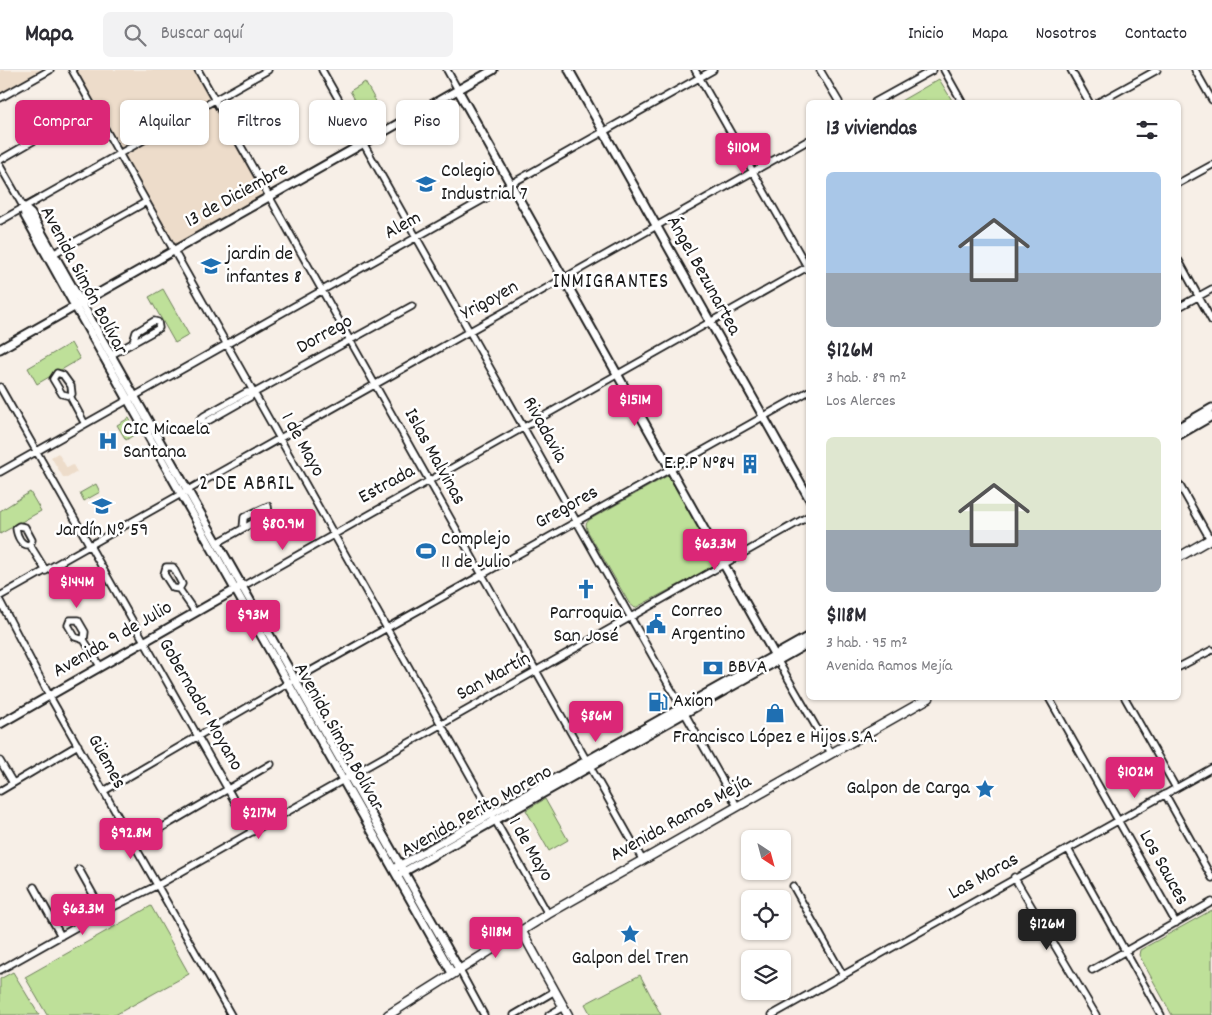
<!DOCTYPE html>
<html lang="es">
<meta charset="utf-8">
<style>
:root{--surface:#fff;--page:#f2f2f3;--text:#2b2b33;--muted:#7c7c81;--line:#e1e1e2;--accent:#db2777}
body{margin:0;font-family:Dekko,sans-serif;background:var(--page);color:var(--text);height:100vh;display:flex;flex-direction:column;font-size:19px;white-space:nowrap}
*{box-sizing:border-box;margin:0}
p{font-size:16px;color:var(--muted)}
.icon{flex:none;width:28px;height:28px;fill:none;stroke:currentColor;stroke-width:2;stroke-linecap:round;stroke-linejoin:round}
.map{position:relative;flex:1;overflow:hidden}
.panel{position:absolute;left:806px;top:30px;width:375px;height:600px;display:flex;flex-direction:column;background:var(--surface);border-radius:8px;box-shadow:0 1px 4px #0004}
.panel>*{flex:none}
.banner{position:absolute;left:15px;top:30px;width:475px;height:45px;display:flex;gap:10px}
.needle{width:32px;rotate:144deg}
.controls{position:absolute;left:741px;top:760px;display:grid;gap:10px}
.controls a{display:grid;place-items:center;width:50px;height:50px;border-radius:8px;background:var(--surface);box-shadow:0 1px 4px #0004;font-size:25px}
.price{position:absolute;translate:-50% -42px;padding:0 11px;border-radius:5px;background:var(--accent);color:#fff;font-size:16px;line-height:32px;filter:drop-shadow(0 1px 2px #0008)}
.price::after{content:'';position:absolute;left:50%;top:30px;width:15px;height:11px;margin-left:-8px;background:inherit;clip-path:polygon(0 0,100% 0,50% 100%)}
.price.on{background:#222;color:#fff}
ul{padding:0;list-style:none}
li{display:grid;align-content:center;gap:10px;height:265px;padding:0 20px}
li span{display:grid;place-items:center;height:155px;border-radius:8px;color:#555}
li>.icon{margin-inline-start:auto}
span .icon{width:90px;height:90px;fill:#fffc;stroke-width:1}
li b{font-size:21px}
h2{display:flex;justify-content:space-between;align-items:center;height:60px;padding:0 20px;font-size:21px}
.chip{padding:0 18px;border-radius:8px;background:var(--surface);box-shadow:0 1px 4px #0004;font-size:18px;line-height:45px}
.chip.on{background:var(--accent);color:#fff}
header{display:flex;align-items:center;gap:30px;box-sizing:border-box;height:70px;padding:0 25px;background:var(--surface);border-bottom:1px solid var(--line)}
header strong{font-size:24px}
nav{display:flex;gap:28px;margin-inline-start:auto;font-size:18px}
.search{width:350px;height:45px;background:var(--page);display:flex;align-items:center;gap:12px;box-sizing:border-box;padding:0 18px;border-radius:8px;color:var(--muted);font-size:19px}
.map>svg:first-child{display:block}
.built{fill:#eddcca}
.green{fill:#bee099;stroke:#6d7e5a}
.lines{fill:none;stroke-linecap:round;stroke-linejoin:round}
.minor-casing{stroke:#1c1c1c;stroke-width:9}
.tertiary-casing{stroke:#1c1c1c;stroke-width:11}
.secondary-casing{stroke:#1c1c1c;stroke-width:11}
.minor{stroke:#fff;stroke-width:5.5}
.tertiary{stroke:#fff;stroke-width:7}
.secondary{stroke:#fff;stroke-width:8}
.labels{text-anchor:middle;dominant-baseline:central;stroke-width:5;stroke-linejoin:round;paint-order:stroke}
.poi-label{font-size:20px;fill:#1c1c1c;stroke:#fff;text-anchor:start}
.street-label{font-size:20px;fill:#1c1c1c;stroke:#fff}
.neighbourhood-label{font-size:21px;letter-spacing:1px;fill:#1c1c1c;stroke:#fff}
</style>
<header>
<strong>Mapa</strong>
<div class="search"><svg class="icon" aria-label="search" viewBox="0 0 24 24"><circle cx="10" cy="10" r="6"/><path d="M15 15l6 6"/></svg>Buscar aquí</div>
<nav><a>Inicio</a><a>Mapa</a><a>Nosotros</a><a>Contacto</a></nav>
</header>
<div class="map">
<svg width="1212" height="945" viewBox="0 0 1212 945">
<rect width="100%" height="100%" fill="#f7efe7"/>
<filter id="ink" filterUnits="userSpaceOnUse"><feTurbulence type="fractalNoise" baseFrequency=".02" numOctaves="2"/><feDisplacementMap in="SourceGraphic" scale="10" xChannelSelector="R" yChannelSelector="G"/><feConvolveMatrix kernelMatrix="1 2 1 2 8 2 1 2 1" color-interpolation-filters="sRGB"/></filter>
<g filter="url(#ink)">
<path class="built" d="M0 0H50L0 28Z
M72 0H198L269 127 174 181Z
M58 383 67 398 73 395 77 402 67 408 63 407 51 387Z"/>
<path class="green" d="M939 9 953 32H899Z
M365 12 378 35 363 44 350 21Z
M163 219 189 265 175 273 149 227Z
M71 273 80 289 37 314 28 298Z
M129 348 137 363 126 370 117 355Z
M669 405 719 490 714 496 635 538 629 533 587 460 586 454 589 450Z
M96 414 100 422 84 431 80 423Z
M30 422 41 441 0 464V441Z
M545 729 568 770 549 781 526 740Z
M151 836 189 904 115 945H47L25 907Z
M1212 840V945H1172L1139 885 1140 880Z
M13 902 39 945H0V909Z
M640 905 661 945H591L585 934Z"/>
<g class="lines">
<defs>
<path id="minor" d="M72 0 548 844
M198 0 642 789
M322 0 737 736
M447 0 458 20
M695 0 809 200
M820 0 839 32
M944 0 962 32
M1071 0 1089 32
M1195 0 1212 30
M0 28 50 0
M875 32 933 0
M1099 32 1157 0
M0 90 92 37
M0 96 24 138
M1179 113 1212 95
M0 151 268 0
M53 184 146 132
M1179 191 1212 251
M1179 237 1212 219
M111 285 154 261 159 258 158 252 154 251 136 262 133 272
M0 317 252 762
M254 323 247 322 204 346 200 349 202 352H206L250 327 254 323 412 236
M70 326 62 324 53 309 57 303 63 305 71 316 72 324 70 326 85 354
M0 402 713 0
M1179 414 1210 469
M217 473 269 444 268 436 244 447 243 458
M30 475C21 476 17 466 16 458L19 456 25 457 32 470 30 475 46 501
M243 516 809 196
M179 519 173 518 164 504 166 497H173L182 514 179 519 195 542
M0 526 809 70
M0 531 49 625 231 945
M84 570 75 567 68 555 70 550H78L85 562 84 570 100 596
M778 591 831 683
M1179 597 1212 580
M1049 628 1176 853
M1125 628 1176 718
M0 691 13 713
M0 721 78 675
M104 721 289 613 809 321
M1165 724 1212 808
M134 774 271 694
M1068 779 1161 945
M79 799 103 842
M1014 807 1096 945
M793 816 843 905
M34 817 61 866
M459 899 484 945
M0 900 103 842 158 815 809 446
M1092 900 1212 832
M514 945 555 921
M549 945 563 937
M772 945 1212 698"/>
<path id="tertiary" d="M569 0 809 428
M458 20 778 591
M24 138 25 146 75 236 452 903
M24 138 31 144 459 899
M0 279 493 0
M1179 357 1212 338
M1179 365 1212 346
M0 654 240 517
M397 797 809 566
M400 804 809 573"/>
<path id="secondary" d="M1179 487 1212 468
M521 860 568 945
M388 945 548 844 929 628"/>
</defs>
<use href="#minor" class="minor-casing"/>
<use href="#tertiary" class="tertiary-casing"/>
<use href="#secondary" class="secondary-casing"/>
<use href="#minor" class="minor"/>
<use href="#tertiary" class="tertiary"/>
<use href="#secondary" class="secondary"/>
</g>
</g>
<defs>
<symbol id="school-bare" viewBox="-9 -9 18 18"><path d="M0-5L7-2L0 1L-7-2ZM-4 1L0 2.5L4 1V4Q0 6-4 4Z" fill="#1f6fb2" stroke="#fff" stroke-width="2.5" paint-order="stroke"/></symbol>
<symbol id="hospital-bare" viewBox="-9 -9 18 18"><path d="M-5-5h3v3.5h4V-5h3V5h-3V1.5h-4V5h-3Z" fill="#1f6fb2" stroke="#fff" stroke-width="2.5" paint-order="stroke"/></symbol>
<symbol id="building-bare" viewBox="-9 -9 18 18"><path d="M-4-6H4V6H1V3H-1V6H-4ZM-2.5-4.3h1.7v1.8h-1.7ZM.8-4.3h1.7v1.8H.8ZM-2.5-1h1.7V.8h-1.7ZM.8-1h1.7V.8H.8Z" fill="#1f6fb2" stroke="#fff" stroke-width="2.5" paint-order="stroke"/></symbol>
<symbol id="stadium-bare" viewBox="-9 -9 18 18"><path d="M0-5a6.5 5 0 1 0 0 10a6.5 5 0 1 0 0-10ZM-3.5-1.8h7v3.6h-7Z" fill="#1f6fb2" stroke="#fff" stroke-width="2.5" paint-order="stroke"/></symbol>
<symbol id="church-bare" viewBox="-9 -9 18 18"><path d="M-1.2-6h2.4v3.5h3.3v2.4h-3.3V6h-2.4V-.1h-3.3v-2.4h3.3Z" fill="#1f6fb2" stroke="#fff" stroke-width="2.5" paint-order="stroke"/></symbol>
<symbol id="civic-bare" viewBox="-9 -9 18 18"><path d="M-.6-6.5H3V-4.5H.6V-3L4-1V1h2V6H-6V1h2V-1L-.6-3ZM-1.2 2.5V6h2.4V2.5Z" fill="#1f6fb2" stroke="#fff" stroke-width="2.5" paint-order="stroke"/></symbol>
<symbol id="bank-bare" viewBox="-9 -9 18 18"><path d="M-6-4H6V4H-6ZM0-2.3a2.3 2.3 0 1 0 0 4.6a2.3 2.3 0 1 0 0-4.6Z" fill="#1f6fb2" stroke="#fff" stroke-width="2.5" paint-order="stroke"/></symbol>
<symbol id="fuel-bare" viewBox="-9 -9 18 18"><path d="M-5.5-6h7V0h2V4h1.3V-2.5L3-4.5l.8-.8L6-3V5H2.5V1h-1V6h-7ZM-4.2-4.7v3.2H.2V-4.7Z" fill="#1f6fb2" stroke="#fff" stroke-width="2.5" paint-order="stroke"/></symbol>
<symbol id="shop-bare" viewBox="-9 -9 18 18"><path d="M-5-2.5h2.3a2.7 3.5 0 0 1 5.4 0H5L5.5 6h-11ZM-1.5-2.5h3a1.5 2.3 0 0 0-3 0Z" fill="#1f6fb2" stroke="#fff" stroke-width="2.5" paint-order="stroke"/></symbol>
<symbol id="sight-bare" viewBox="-9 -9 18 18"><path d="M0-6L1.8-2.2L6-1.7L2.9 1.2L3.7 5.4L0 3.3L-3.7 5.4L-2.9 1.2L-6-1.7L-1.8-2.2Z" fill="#1f6fb2" stroke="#fff" stroke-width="2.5" paint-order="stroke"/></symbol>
</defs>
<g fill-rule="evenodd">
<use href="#school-bare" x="412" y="100" width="28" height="28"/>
<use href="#school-bare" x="197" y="182" width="28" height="28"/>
<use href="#hospital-bare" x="94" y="357" width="28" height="28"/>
<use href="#building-bare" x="736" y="380" width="28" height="28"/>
<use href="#school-bare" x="88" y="422" width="28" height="28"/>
<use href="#stadium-bare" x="412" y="467" width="28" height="28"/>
<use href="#church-bare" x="572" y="505" width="28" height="28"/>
<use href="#civic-bare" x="642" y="540" width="28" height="28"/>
<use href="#bank-bare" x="699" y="584" width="28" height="28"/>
<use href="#fuel-bare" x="644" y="618" width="28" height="28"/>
<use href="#shop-bare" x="761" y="629" width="28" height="28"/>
<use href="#sight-bare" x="971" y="705" width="28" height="28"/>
<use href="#sight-bare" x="616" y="850" width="28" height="28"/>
</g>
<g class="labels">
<g class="poi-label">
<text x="441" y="102">Colegio<tspan x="441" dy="23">Industrial 7</tspan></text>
<text x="226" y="185">jardin de<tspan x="226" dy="23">infantes 8</tspan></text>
<text x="123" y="360">CIC Micaela<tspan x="123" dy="23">Santana</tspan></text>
<text x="735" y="394" text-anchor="end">E.P.P N°84</text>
<text x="102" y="461" text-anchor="middle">Jardín Nº 59</text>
<text x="441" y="470">Complejo<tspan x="441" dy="23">11 de Julio</tspan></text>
<text x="671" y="542">Correo<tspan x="671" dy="23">Argentino</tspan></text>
<text x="586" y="544" text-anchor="middle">Parroquia<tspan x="586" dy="23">San José</tspan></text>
<text x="728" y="598">BBVA</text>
<text x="673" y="632">Axion</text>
<text x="775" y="668" text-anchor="middle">Francisco López e Hijos S.A.</text>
<text x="970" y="719" text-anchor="end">Galpon de Carga</text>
<text x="630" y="889" text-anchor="middle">Galpon del Tren</text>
</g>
<g class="street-label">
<text transform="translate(237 126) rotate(-29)">13 de Diciembre</text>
<text transform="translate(403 156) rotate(-29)">Alem</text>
<text transform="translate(703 206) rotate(61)">Ángel Bezunartea</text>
<text transform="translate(83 211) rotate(62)">Avenida Simón Bolívar</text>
<text transform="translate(490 231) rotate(-29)">Yrigoyen</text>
<text transform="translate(325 265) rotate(-29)">Dorrego</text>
<text transform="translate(544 360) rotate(61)">Rivadavia</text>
<text transform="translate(302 375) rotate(61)">1 de Mayo</text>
<text transform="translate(434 387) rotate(61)">Islas Malvinas</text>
<text transform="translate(387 415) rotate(-29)">Estrada</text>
<text transform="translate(567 438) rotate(-29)">Gregores</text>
<text transform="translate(113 570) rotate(-30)">Avenida 9 de Julio</text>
<text transform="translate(494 607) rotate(-29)">San Martín</text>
<text transform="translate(200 635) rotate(60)">Gobernador Moyano</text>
<text transform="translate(338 667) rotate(61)">Avenida Simón Bolívar</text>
<text transform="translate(106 692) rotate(61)">Güemes</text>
<text transform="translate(477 742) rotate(-29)">Avenida Perito Moreno</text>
<text transform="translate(681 749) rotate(-29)">Avenida Ramos Mejía</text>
<text transform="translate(530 780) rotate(60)">1 de Mayo</text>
<text transform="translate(1163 798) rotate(61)">Los Sauces</text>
<text transform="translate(984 807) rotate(-29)">Las Moras</text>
</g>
<g class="neighbourhood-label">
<text x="611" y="213">INMIGRANTES</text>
<text x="247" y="415">2 DE ABRIL</text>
</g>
</g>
</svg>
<div class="controls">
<a><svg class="needle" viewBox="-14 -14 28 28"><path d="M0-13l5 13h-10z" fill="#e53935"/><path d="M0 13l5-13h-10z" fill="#7c7c81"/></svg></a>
<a><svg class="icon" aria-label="locate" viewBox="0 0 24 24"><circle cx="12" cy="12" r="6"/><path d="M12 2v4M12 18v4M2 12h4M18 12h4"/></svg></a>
<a><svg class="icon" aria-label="layers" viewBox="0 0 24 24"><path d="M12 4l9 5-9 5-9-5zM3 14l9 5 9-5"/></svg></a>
</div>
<b class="price" style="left:743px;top:105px">$110M</b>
<b class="price" style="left:635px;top:357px">$151M</b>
<b class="price" style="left:283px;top:481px">$80.9M</b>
<b class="price" style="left:715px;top:501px">$63.3M</b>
<b class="price" style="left:77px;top:539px">$144M</b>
<b class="price" style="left:253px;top:572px">$93M</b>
<b class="price" style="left:596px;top:673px">$86M</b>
<b class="price" style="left:1135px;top:729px">$102M</b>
<b class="price" style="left:259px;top:770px">$217M</b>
<b class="price" style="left:131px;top:790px">$92.8M</b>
<b class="price" style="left:83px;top:866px">$63.3M</b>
<b class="price on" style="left:1047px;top:881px">$126M</b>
<b class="price" style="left:496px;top:889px">$118M</b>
<div class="banner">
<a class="chip on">Comprar</a>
<a class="chip">Alquilar</a>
<a class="chip">Filtros</a>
<a class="chip">Nuevo</a>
<a class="chip">Piso</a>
</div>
<section class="panel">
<h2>13 viviendas<svg class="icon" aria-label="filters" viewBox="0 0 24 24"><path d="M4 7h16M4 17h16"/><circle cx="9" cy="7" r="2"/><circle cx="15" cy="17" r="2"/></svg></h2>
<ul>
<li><span style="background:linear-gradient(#a9c7e8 65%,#9aa5b1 0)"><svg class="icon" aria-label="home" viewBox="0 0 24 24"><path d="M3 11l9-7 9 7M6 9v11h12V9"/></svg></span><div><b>$126M</b><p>3 hab. · 89 m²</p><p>Los Alerces</p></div></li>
<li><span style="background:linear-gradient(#dfe7d0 60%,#9aa5b1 0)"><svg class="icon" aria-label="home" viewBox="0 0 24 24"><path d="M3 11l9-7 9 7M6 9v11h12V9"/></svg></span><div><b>$118M</b><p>3 hab. · 95 m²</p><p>Avenida Ramos Mejía</p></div></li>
</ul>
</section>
</div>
